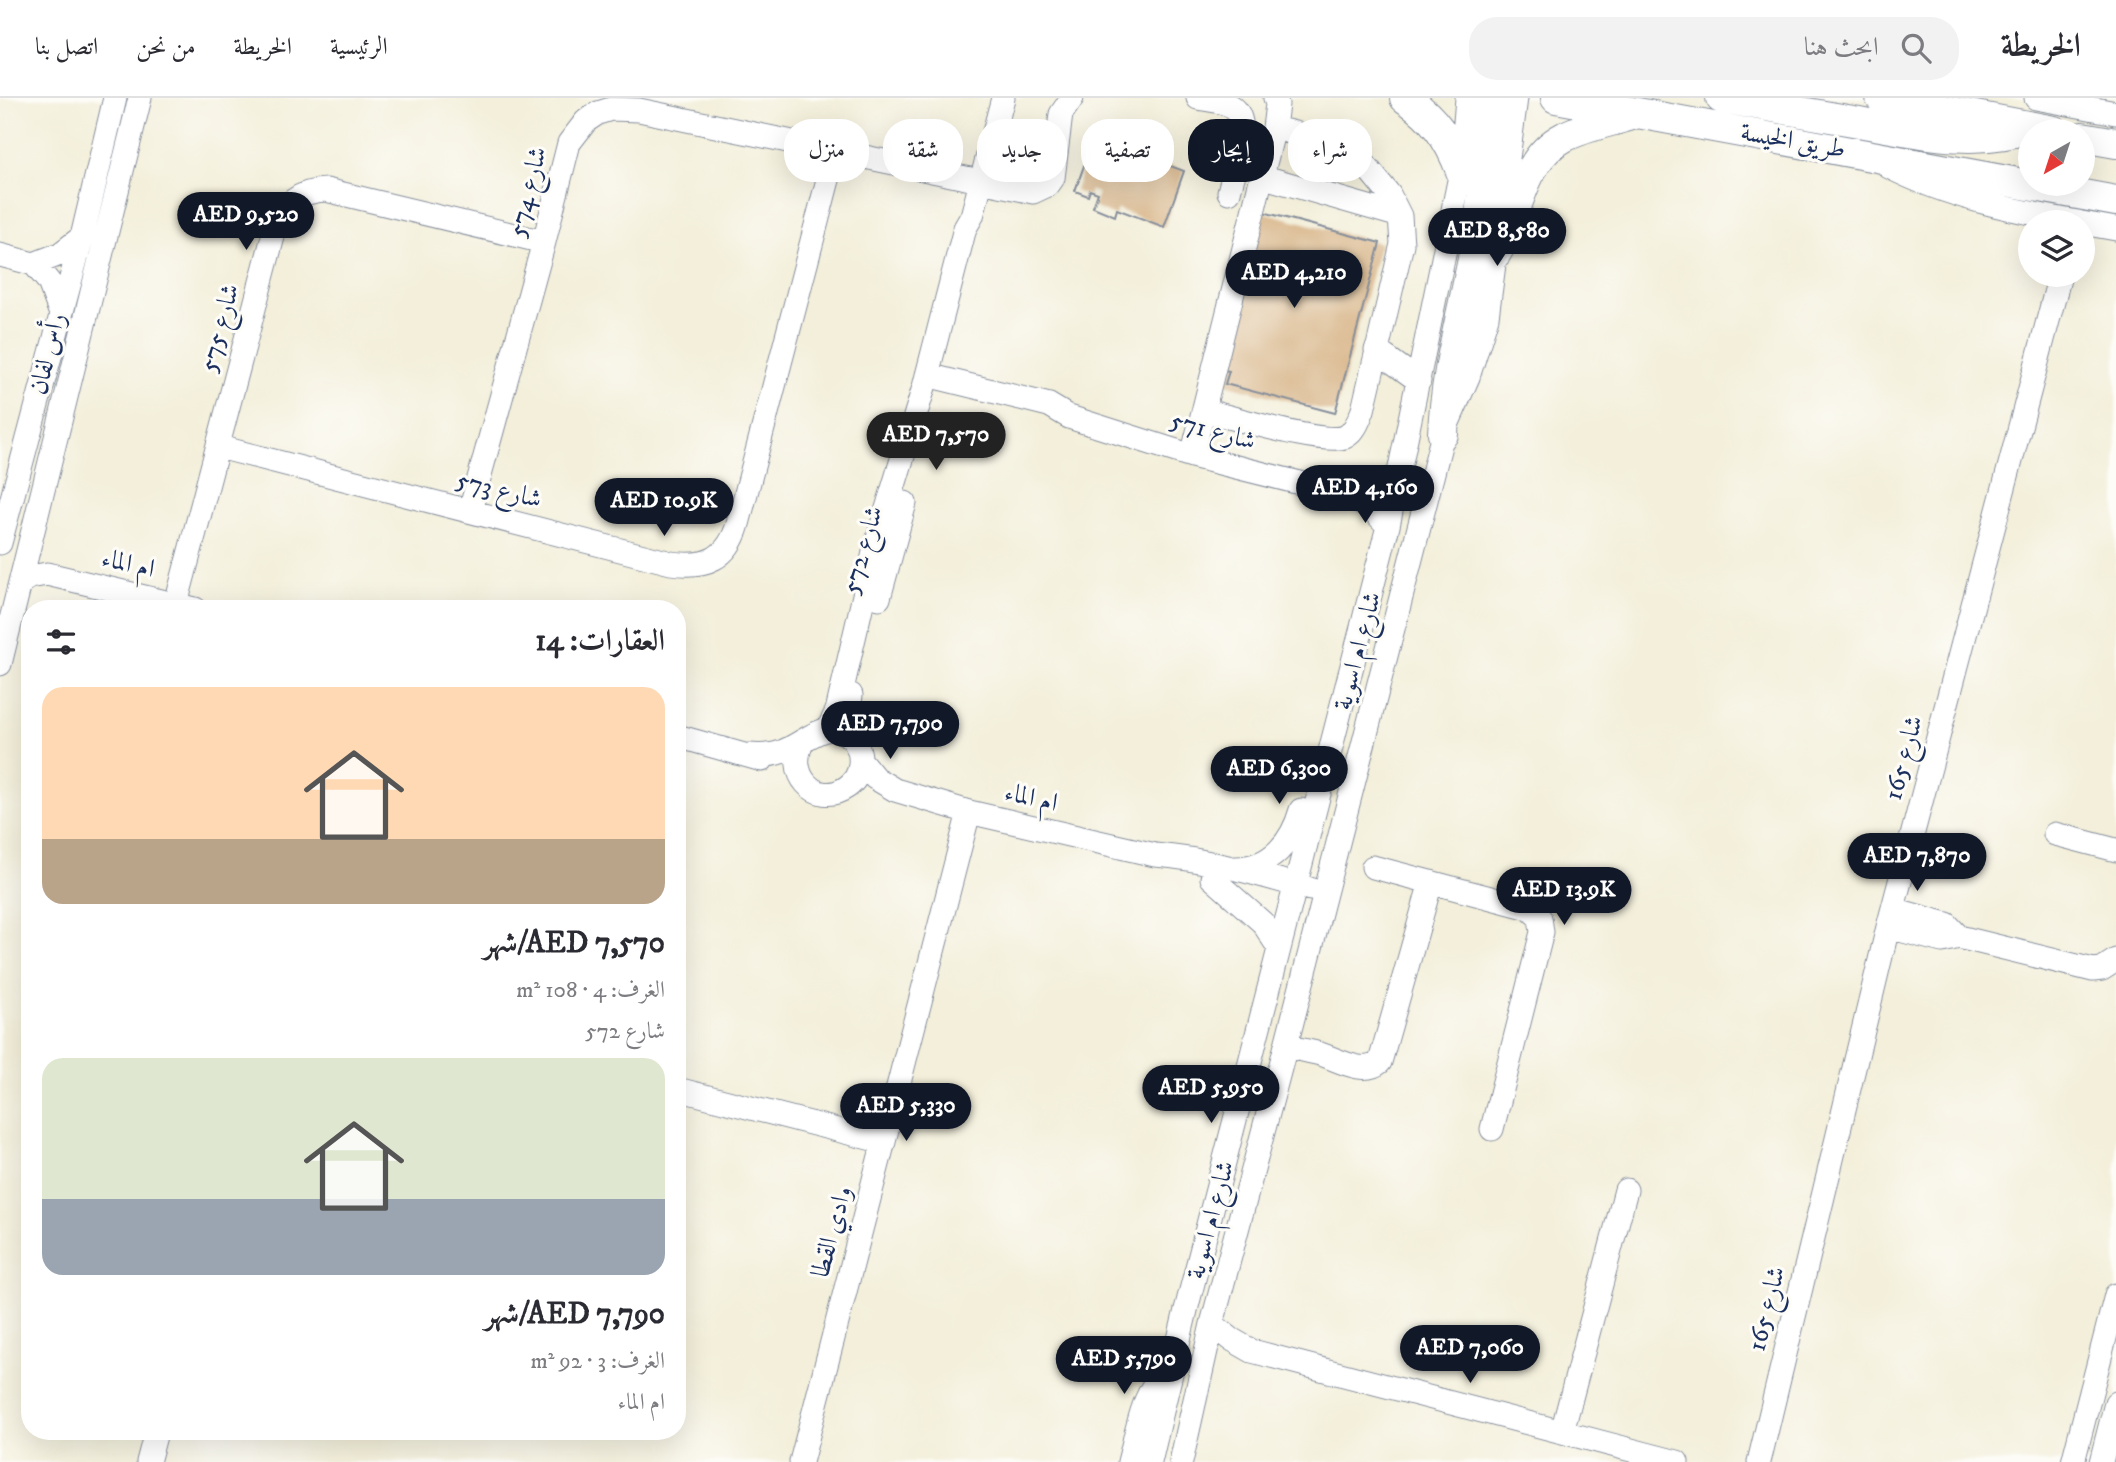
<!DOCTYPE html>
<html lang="ar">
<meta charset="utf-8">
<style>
:root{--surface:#fff;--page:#f2f2f3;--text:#2b2b33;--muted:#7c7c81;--line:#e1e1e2;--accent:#111827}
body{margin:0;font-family:"IM FELL DW Pica",Amiri,serif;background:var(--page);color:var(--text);direction:rtl;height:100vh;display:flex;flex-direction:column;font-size:26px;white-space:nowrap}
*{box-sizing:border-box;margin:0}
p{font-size:23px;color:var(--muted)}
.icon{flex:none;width:38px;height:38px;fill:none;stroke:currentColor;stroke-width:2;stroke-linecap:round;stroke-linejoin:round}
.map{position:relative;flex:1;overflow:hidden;direction:ltr}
.side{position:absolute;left:21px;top:502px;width:665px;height:840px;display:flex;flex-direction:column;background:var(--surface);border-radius:28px;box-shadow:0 7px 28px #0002;direction:rtl}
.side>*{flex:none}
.guide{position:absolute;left:707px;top:21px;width:665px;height:63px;direction:rtl;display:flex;gap:14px}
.needle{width:46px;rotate:219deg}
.fabs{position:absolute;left:2018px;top:21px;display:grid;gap:14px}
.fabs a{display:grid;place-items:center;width:77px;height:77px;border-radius:50%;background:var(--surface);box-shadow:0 7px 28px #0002;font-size:35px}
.price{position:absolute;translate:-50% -60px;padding:0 16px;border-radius:24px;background:var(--accent);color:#fff;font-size:23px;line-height:46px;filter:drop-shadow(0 2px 4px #0008)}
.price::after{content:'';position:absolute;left:50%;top:42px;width:21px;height:16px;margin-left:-10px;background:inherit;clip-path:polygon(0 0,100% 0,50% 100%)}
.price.selected{background:#222;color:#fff}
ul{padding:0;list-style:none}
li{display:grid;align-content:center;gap:14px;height:371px;padding:0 21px}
li span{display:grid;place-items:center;height:217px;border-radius:21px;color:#555}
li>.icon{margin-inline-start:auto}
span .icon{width:126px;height:126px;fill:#fffc;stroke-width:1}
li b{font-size:30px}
h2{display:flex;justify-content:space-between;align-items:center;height:84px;padding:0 21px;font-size:30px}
.chip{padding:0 24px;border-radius:28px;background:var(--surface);box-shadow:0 7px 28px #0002;font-size:24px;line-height:63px}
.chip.selected{background:var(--accent);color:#fff}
header{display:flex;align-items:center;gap:42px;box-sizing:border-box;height:98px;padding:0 35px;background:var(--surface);border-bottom:2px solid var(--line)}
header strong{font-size:33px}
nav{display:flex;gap:38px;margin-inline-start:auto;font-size:24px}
.search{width:490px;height:63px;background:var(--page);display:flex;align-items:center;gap:18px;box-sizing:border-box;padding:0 24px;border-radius:28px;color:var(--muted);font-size:26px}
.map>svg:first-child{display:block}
.building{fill:#d9b78c}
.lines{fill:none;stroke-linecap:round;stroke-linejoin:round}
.minor-casing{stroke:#878f9c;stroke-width:25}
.major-casing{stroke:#878f9c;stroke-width:32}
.minor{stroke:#fff;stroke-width:23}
.major{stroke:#fff;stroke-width:30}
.labels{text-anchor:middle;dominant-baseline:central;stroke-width:6;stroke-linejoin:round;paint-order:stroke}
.street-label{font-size:26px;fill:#1b2f5e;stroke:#fdfcf7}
</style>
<header>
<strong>الخريطة</strong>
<div class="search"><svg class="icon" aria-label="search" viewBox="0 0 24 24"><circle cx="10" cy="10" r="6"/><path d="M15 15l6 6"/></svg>ابحث هنا</div>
<nav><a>الرئيسية</a><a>الخريطة</a><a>من نحن</a><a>اتصل بنا</a></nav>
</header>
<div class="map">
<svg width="2116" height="1364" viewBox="0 0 2116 1364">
<rect width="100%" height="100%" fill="#fdfcf7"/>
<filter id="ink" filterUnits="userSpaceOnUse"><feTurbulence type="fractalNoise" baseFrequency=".0143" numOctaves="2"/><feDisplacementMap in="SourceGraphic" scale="14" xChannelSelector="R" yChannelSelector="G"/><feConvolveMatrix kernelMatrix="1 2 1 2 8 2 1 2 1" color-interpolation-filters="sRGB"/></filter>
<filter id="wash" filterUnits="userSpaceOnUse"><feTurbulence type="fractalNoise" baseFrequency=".00686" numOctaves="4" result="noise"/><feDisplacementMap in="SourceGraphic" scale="28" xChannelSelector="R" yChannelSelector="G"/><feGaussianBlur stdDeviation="1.57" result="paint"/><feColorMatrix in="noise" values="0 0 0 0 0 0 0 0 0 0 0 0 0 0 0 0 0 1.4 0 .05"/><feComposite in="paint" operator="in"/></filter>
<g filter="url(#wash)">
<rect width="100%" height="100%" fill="#f3efda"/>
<g id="blocks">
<path class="building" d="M1122 36 1143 44 1138 56 1184 73 1164 129 1117 111 1115 118 1093 109 1098 95 1090 92 1088 98 1075 93 1095 37 1109 43 1107 48 1116 51Z
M1252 111 1380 145 1335 315 1225 286 1229 273 1211 269Z"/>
</g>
</g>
<g filter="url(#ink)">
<use href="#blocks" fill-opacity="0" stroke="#878f9c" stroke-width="2"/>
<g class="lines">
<defs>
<path id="minor" d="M1198 0C1208 2 1222 3 1231 8 1254 23 1234 72 1229 94
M2036 0 2116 15
M1889 69C1947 99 2015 113 2078 124
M1261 78 1400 118
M2082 125 2116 131
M0 157 34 166 60 156 82 139
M34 166 49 184 61 216
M1376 252 1419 283
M927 277 1049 307 1069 319 1192 358 1344 396 1372 411 1388 428
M1205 313C1233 319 1322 347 1345 339 1355 334 1359 322 1363 312L1402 146 1400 118 1389 96 1352 51 1335 45 1274 30
M219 349 671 465C706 470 728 461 738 426L836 51
M1192 358 1274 30 1277 6 1275 0
M1344 396 1368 392 1397 378
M470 413 544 144 569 45 586 23 598 15 611 11 639 12 1033 94 1048 87 1053 80 1061 16 1072 0
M0 445 82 139 115 0
M20 485 30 479 47 476 195 511
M879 500 905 405
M176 506 275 131C283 106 299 93 326 92L544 144
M0 566 140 0
M828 631 837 613 875 450 924 289 965 130 972 118 1003 0
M677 638 762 662
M850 639 848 623 851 597
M749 657C760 658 770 658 781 654 805 646 829 615 853 642 859 649 861 658 860 667 859 676 854 684 847 689 815 711 784 673 804 642
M861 663 875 680 895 692 969 714 1155 757C1208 761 1260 777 1310 791
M2055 736 2116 752
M1373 769 1529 810 1540 820 1542 834 1492 1031
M1236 770C1271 770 1292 744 1301 712
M1212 780 1263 825 1279 850
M1893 811 1947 826 1959 839
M1888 829 1942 843 1959 839 2093 872 2102 871 2116 862
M1286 948C1297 951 1309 953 1320 956 1337 961 1363 978 1380 964L1431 784
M677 991 884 1044
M1212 1226 1231 1241 1252 1253 1677 1364
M1562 1334 1626 1092
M148 1364 156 1334
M801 1364 969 714
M1129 1364C1138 1330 1142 1292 1170 1268
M1150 1364 1186 1212 1388 428 1461 73 1467 0
M1181 1364 1212 1226 1283 959 1443 336 1468 279 1487 219 1516 0
M1759 1364 1888 829 2060 177
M2073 1364 2116 1197
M2101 1364 2116 1305"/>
<path id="major" d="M1405 0C1434 19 1449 41 1461 73
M1556 0 2116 103
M1721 0C1765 8 1809 15 1853 23 1912 33 1974 50 2032 29
M1881 0 2054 33
M2082 39 2116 45
M1496 155C1520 117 1520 62 1564 39 1585 28 1610 24 1632 17
M1443 336C1445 278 1461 222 1472 166 1483 111 1487 55 1493 0"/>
</defs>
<use href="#minor" class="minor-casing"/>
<use href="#major" class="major-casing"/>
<use href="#minor" class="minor"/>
<use href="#major" class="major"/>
</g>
</g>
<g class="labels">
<g class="street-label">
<text transform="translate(1793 43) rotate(10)">طريق الخيسة</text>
<text transform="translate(528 94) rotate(-76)">شارع 574</text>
<text transform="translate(220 230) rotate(-75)">شارع 575</text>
<text transform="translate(48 256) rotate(-76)">رأس لفان</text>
<text transform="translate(1213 333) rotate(15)">شارع 571</text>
<text transform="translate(499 392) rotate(14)">شارع 573</text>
<text transform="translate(863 452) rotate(-74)">شارع 572</text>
<text transform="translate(128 466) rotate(13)">ام الماء</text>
<text transform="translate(1358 553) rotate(-75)">شارع ام اسوية</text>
<text transform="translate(1904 660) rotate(-75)">شارع 165</text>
<text transform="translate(1031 700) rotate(13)">ام الماء</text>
<text transform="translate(1211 1122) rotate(-75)">شارع ام اسوية</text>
<text transform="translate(832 1134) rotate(-75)">وادي القطا</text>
<text transform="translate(1767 1211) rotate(-76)">شارع 165</text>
</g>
</g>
</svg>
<div class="fabs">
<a><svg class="needle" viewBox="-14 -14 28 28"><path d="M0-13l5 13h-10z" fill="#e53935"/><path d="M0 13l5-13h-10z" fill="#7c7c81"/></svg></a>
<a><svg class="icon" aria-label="layers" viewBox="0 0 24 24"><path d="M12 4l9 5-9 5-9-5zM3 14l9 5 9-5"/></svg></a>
</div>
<b class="price" style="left:246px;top:154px">AED 9,520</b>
<b class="price" style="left:1497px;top:170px">AED 8,580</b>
<b class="price" style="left:1294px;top:212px">AED 4,210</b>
<b class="price selected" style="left:936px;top:374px">AED 7,570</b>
<b class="price" style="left:1365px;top:427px">AED 4,160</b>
<b class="price" style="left:664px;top:440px">AED 10.9K</b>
<b class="price" style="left:890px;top:663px">AED 7,790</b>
<b class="price" style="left:1279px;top:708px">AED 6,300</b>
<b class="price" style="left:1917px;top:795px">AED 7,870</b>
<b class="price" style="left:1564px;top:829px">AED 13.9K</b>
<b class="price" style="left:1211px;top:1027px">AED 5,950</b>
<b class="price" style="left:906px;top:1045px">AED 5,330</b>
<b class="price" style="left:1470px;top:1287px">AED 7,060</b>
<b class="price" style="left:1124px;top:1298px">AED 5,790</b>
<div class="guide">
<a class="chip">شراء</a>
<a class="chip selected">إيجار</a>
<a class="chip">تصفية</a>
<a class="chip">جديد</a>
<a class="chip">شقة</a>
<a class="chip">منزل</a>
</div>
<section class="side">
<h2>العقارات: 14<svg class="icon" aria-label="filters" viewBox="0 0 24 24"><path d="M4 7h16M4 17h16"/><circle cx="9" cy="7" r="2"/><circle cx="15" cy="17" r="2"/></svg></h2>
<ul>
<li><span style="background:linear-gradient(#ffd9b3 70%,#b9a48a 0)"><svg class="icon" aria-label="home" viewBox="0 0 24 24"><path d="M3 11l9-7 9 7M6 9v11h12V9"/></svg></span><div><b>AED 7,570/شهر</b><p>الغرف: 4 · 108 m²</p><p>شارع 572</p></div></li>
<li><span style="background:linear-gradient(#dfe7d0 65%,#9aa5b1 0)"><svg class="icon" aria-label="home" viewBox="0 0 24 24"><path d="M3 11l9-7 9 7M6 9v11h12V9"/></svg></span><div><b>AED 7,790/شهر</b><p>الغرف: 3 · 92 m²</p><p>ام الماء</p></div></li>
</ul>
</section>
</div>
